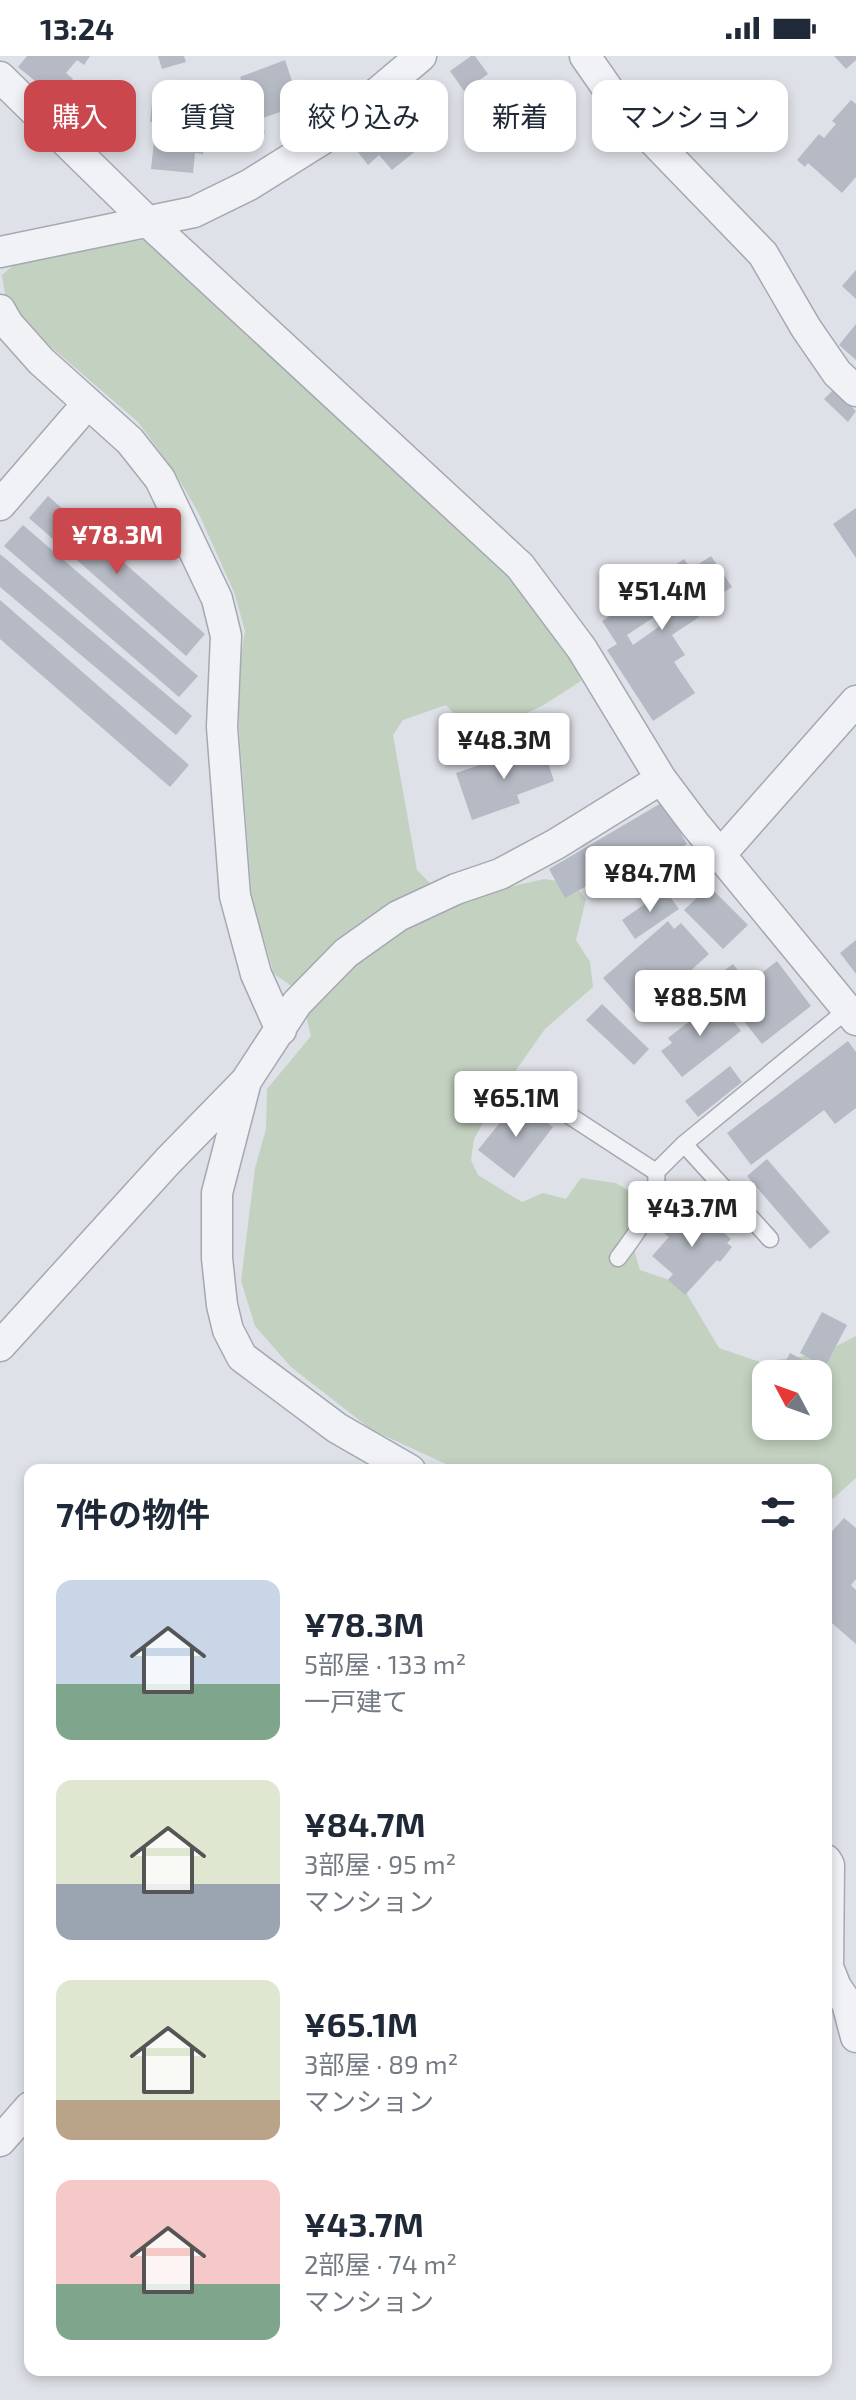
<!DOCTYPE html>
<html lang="ja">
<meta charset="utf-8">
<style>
:root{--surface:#fff;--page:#f6f6f7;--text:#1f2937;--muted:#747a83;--accent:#ca474d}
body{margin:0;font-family:"Exo 2","Noto Sans JP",sans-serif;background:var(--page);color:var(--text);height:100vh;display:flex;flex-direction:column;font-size:30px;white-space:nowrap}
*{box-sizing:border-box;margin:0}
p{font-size:26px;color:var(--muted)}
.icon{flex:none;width:44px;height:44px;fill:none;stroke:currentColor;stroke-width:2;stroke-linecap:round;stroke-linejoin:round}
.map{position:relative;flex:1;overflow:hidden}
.drawer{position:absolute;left:24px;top:1408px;width:808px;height:912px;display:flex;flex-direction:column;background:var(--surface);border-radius:16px;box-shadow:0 4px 12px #0003}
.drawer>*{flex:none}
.guide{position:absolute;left:24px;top:24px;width:808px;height:72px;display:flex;gap:16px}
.needle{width:52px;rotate:311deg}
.buttons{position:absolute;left:752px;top:1304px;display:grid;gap:16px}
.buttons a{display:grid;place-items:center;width:80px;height:80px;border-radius:16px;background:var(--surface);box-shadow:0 4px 12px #0003;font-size:40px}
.price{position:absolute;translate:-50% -68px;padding:0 18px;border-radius:8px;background:#fff;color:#222;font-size:26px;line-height:52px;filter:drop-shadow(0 2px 4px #0008)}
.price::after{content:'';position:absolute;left:50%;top:48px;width:24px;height:18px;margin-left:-12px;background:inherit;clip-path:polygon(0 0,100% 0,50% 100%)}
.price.on{background:var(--accent);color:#fff}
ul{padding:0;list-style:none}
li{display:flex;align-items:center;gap:24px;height:200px;padding:0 32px}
li span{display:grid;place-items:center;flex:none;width:224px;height:160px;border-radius:16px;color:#555}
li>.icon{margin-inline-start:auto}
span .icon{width:96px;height:96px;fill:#fffc;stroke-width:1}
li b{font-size:34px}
h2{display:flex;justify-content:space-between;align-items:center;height:96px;padding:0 32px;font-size:34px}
.tag{padding:0 28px;border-radius:16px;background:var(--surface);box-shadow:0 4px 12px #0003;font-size:28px;line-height:72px}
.tag.on{background:var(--accent);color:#fff}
.status{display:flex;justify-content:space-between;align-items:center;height:56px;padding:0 40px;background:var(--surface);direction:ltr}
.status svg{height:22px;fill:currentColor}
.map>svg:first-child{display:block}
.green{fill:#c3d1c0;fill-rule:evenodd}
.building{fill:#b6bac4;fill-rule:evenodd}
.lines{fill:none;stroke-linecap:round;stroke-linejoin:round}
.service-casing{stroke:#a4a8b2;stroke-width:19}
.minor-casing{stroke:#a4a8b2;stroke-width:33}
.service{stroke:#f1f2f6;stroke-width:16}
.minor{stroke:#f1f2f6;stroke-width:30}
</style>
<div class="status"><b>13:24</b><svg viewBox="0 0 49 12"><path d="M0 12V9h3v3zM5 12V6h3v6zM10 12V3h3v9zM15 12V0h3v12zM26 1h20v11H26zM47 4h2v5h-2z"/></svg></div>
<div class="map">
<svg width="856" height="2344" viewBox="0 0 856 2344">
<rect width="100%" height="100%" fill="#dfe1e8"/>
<path class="green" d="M147 183 508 515 573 601 581 625 542 650 476 681 446 649 403 664 393 679 417 814 436 833 505 832 544 823 573 827 586 843 576 884 590 906 593 931 545 973 497 1041 474 1083 471 1104 478 1119 522 1146 543 1137 566 1143 581 1122 616 1127 634 1138 629 1177 640 1214 681 1228 719 1292 760 1306 821 1298 856 1280V1422L826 1449V1414H459L372 1374 291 1311 255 1270 241 1225 255 1112 266 1073 267 1033 311 980 300 936 274 918 252 844 239 672 238 617 245 575 234 536 198 456 174 415 138 366 50 290 22 260 5 239 2 219 17 206ZM766 1318H818V1370H766Z"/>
<path class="building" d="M27 0H90L84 9 77 4 66 17 73 23 64 34 57 29 51 38 18 11Z
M158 0H184L186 6 162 13Z
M471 0H475L488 18 464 35 450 15Z
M834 0H856V4L846 13Z
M285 4 300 49 260 63 265 77 232 89 217 44 224 41 221 32 231 28 235 38 245 34 240 21Z
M418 29 444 60 427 74 433 81 392 114 379 99 368 109 350 86Z
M153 37 203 43 199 72 207 73 203 98 195 97 193 117 151 113 156 66H150Z
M851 44 856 48V121L842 137 808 107 805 111 797 104 819 78 824 82 836 68 832 65Z
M856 214V243L842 230Z
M856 268V304L839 289Z
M833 334 856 355 848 366 824 343Z
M48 440 205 578 186 600 29 462Z
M856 452V502L833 468Z
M23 469 198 620 179 641 4 490Z
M0 498 192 660 176 679 0 531Z
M711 500 732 531 695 555 699 561 672 579 685 599 674 606 695 637 653 665 607 594 617 588 602 565 640 540 637 535 684 503 691 513ZM654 561 660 570 633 589 627 579Z
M0 544 189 709 170 731 0 583Z
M542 688 554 725 517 739 520 747 472 764 456 717Z
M663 746 687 788 662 803 669 816 650 827 642 813 603 835 597 824 565 842 549 813Z
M709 830 748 869 723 893 684 854Z
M665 834 679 853 635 883 622 864Z
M668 865 674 873 681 867 709 898 689 916 695 922 675 940 666 930 635 958 603 922Z
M856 884V918L840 897Z
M777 905 811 950 762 988 727 944Z
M733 908 744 922 722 939 711 924Z
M717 944 741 975 682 1021 661 995 672 987 668 982Z
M602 948 649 993 634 1009 586 964Z
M848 985 856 996V1052L835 1068 824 1054 751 1109 727 1077Z
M730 1010 742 1026 698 1061 685 1045Z
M518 1044 553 1071 514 1122 478 1094Z
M767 1103 830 1176 810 1193 747 1120Z
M684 1154 693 1161 698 1155 731 1183 727 1187 732 1191 720 1206 717 1204 685 1239 668 1224 673 1218 652 1200 669 1181 664 1177Z
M822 1256 847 1269 825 1311 800 1297Z
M790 1297 825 1316 818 1328V1318H779Z
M844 1462 856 1472V1523L851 1529 856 1534V1588L826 1562V1509L829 1506 826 1503V1482Z"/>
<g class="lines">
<defs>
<path id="service" d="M544 1043 656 1116 684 1088 847 954
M684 1088 770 1183
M618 1202C637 1176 660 1149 656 1116"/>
<path id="minor" d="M585 0 619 49 763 198 806 272 837 317 856 335
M0 21 146 164 520 510 582 593 661 723 694 767 856 964
M0 196 194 156 249 129 321 84 421 0
M0 254 8 268 41 305 130 385 160 423 217 543 226 580 222 671 235 840 256 918 281 974
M0 449 88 347
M720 799 856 645
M246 1025 217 1137V1202L222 1249 228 1274 242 1301 337 1372 410 1414
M0 1290 168 1105 246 1025 297 947 346 897 398 860 456 833 500 818 556 788 661 723
M826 1804 829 1809 828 1911 836 1931 847 1947 856 1981
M0 2085 30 2051"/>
</defs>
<use href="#service" class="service-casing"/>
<use href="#minor" class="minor-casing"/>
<use href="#service" class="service"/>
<use href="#minor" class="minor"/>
</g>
</svg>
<div class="buttons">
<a><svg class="needle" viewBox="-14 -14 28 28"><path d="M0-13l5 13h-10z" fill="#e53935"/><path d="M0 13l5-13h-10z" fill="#747a83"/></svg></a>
</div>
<b class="price on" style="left:117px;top:520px">¥78.3M</b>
<b class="price" style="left:662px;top:576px">¥51.4M</b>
<b class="price" style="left:504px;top:725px">¥48.3M</b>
<b class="price" style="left:650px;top:858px">¥84.7M</b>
<b class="price" style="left:700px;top:982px">¥88.5M</b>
<b class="price" style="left:516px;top:1083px">¥65.1M</b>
<b class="price" style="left:692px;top:1193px">¥43.7M</b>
<div class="guide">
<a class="tag on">購入</a>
<a class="tag">賃貸</a>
<a class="tag">絞り込み</a>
<a class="tag">新着</a>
<a class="tag">マンション</a>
</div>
<section class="drawer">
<h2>7件の物件<svg class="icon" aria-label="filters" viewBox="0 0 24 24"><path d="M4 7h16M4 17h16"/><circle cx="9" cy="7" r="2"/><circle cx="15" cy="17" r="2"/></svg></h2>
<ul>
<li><span style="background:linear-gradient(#c9d6e8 65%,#7fa58c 0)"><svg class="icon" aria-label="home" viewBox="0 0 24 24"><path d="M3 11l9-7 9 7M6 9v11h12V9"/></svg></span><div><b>¥78.3M</b><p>5部屋 · 133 m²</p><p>一戸建て</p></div></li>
<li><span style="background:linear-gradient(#dfe7d0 65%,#9aa5b1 0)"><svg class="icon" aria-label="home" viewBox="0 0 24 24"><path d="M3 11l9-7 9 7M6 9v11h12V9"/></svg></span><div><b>¥84.7M</b><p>3部屋 · 95 m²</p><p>マンション</p></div></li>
<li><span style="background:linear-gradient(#dfe7d0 75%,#b9a48a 0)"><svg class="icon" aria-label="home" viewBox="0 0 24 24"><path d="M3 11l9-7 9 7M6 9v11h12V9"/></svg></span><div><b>¥65.1M</b><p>3部屋 · 89 m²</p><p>マンション</p></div></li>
<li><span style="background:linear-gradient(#f6c9c9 65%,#7fa58c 0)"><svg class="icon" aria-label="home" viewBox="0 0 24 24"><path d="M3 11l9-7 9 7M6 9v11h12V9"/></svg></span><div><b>¥43.7M</b><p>2部屋 · 74 m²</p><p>マンション</p></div></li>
</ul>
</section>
</div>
